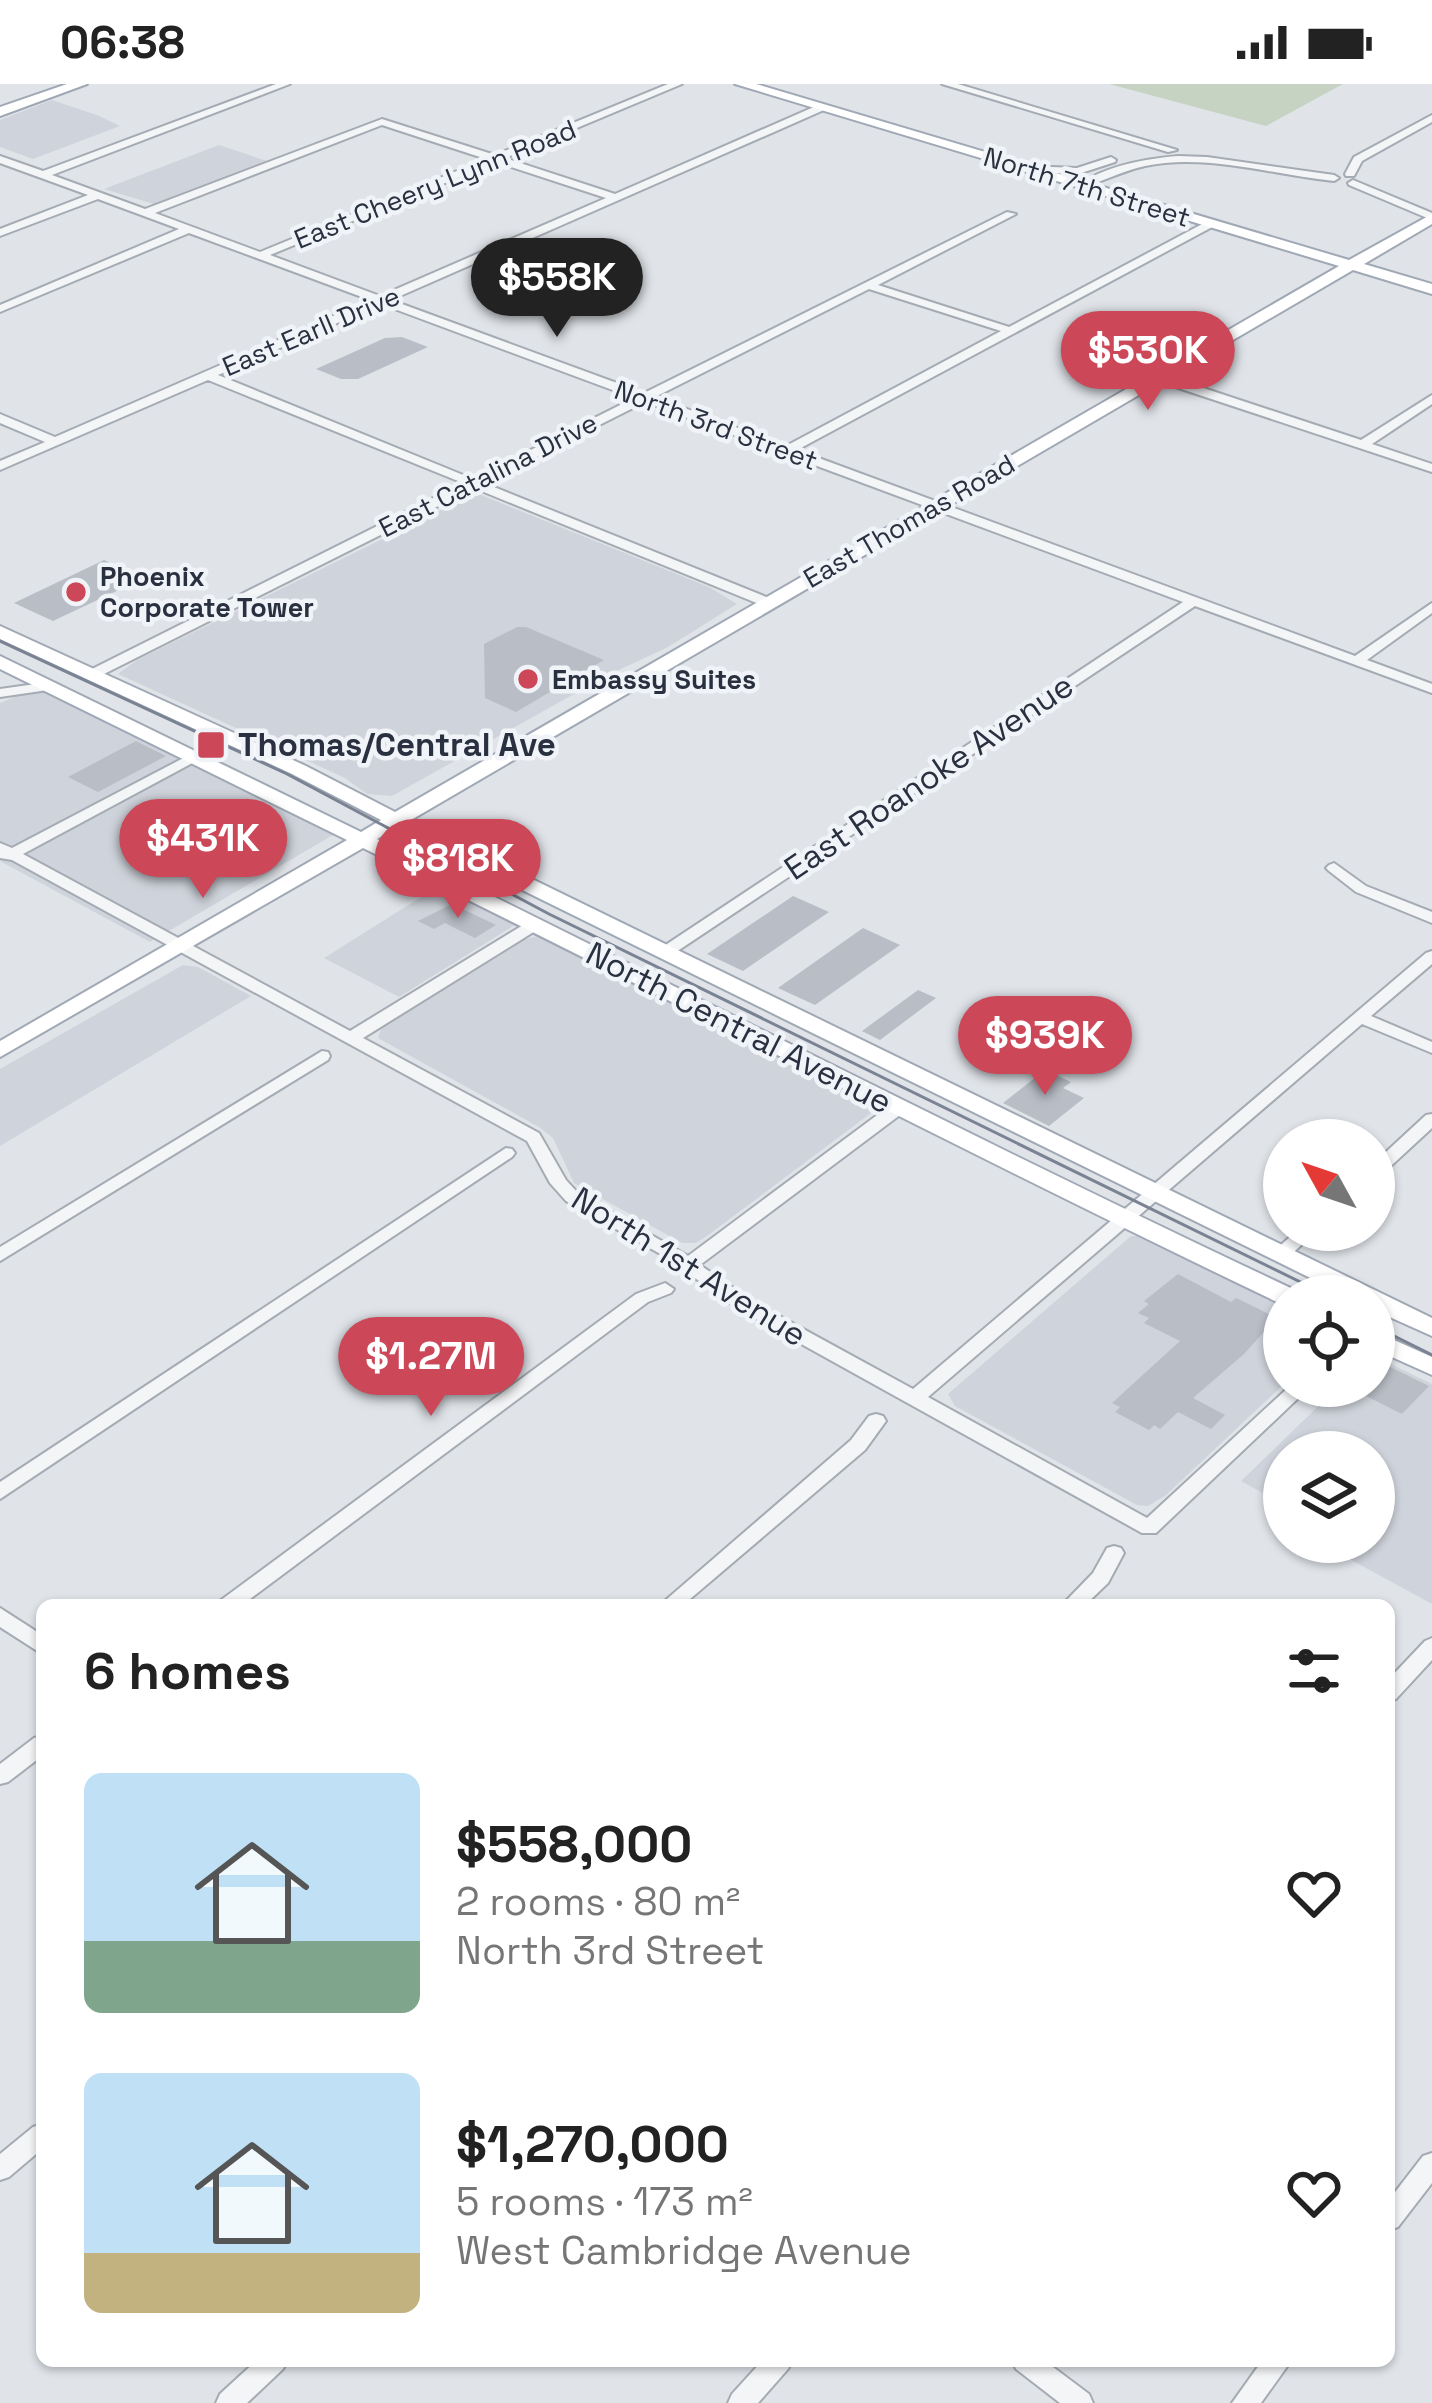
<!DOCTYPE html>
<meta charset="utf-8">
<style>
:root{--surface:#fff;--page:#f6f6f6;--text:#222;--muted:#767676;--accent:#cc4758}
body{margin:0;font-family:"Space Grotesk",sans-serif;background:var(--page);color:var(--text);height:100vh;display:flex;flex-direction:column;font-size:45px;white-space:nowrap}
*{box-sizing:border-box;margin:0}
p{font-size:39px;color:var(--muted)}
.icon{flex:none;width:66px;height:66px;fill:none;stroke:currentColor;stroke-width:2;stroke-linecap:round;stroke-linejoin:round}
.map{position:relative;flex:1;overflow:hidden}
.details{position:absolute;left:36px;top:1515px;width:1359px;height:768px;display:flex;flex-direction:column;background:var(--surface);border-radius:18px;box-shadow:0 3px 9px #0004}
.details>*{flex:none}
.needle{width:78px;rotate:310deg}
.tools{position:absolute;left:1263px;top:1035px;display:grid;gap:24px}
.tools a{display:grid;place-items:center;width:132px;height:132px;border-radius:50%;background:var(--surface);box-shadow:0 3px 9px #0004;font-size:60px}
.price{position:absolute;translate:-50% -102px;padding:0 27px;border-radius:42px;background:var(--accent);color:#fff;font-size:39px;line-height:78px;filter:drop-shadow(0 3px 6px #0008)}
.price::after{content:'';position:absolute;left:50%;top:72px;width:36px;height:27px;margin-left:-18px;background:inherit;clip-path:polygon(0 0,100% 0,50% 100%)}
.price.current{background:#222;color:#fff}
ul{padding:0;list-style:none}
li{display:flex;align-items:center;gap:36px;height:300px;padding:0 48px}
li span{display:grid;place-items:center;flex:none;width:336px;height:240px;border-radius:18px;color:#555}
li>.icon{margin-inline-start:auto}
span .icon{width:144px;height:144px;fill:#fffc;stroke-width:1}
li b{font-size:51px}
h2{display:flex;justify-content:space-between;align-items:center;height:144px;padding:0 48px;font-size:51px}
.status{display:flex;justify-content:space-between;align-items:center;height:84px;padding:0 60px;background:var(--surface);direction:ltr}
.status svg{height:33px;fill:currentColor}
.map>svg:first-child{display:block}
.built{fill:#cfd3db}
.green{fill:#c6d3c2}
.building{fill:#b8bdc6}
.lines{fill:none;stroke-linecap:round;stroke-linejoin:round}
.minor-casing{stroke:#a5abb3;stroke-width:4}
.major-casing{stroke:#a0a8b5;stroke-width:4}
.minor{fill:#f3f5f7;fill-rule:evenodd}
.major{fill:#fff;fill-rule:evenodd}
.tram{stroke:#7a8393;stroke-width:3}
.poi-dot{fill:#cc4758;stroke:#f0f3f7;stroke-width:4.5}
.labels{text-anchor:middle;dominant-baseline:central;stroke-width:9;stroke-linejoin:round;paint-order:stroke}
.far-street-label{font-size:27px;fill:#293140;stroke:#f0f3f7}
.far-poi-label{font-size:27px;font-weight:bold;fill:#293140;stroke:#f0f3f7;text-anchor:start}
.poi-label{font-size:33px;font-weight:bold;fill:#293140;stroke:#f0f3f7;text-anchor:start}
.street-label{font-size:33px;fill:#293140;stroke:#f0f3f7}
</style>
<div class="status"><b>06:38</b><svg viewBox="0 0 49 12"><path d="M0 12V9h3v3zM5 12V6h3v6zM10 12V3h3v9zM15 12V0h3v12zM26 1h20v11H26zM47 4h2v5h-2z"/></svg></div>
<div class="map">
<svg width="1432" height="2319" viewBox="0 0 1432 2319">
<rect width="100%" height="100%" fill="#e0e4e9"/>
<path class="built" d="M52 16 97 31 120 42 33 75 0 63V36Z
M219 61 267 77 157 121 104 105Z
M476 409 709 503 737 520 668 563 606 592 392 712 367 710 345 694 118 590 137 576Z
M39 603 330 746 333 751 150 858 0 777V619Z
M442 800 515 841 399 913 324 874Z
M543 851 873 1017 875 1026 707 1152 696 1159H682L574 1099 553 1054 539 1043 378 954 381 945 521 856Z
M183 881 198 883 251 912 0 1062V985Z
M1131 1152H1141L1284 1217V1300L1166 1411 1148 1422 1137 1421 955 1322 948 1310Z
M1374 1272 1432 1300V1520L1333 1466 1340 1458H1374V1368H1284V1421L1241 1397 1339 1302H1374Z"/>
<path class="green" d="M1109 0H1343L1266 42Z"/>
<path class="building" d="M402 253 428 263 358 295H341L316 285 385 254Z
M104 476 144 494 53 537 14 519Z
M517 543H526L604 576 516 628 485 614 484 560Z
M136 657 166 672 98 708 68 693Z
M793 812 829 828 743 887 707 870Z
M452 820 496 841 475 854 445 839 434 845 418 837Z
M863 844 900 861 815 921 778 904Z
M918 906 936 914 880 956 862 947Z
M1045 986 1071 998 1063 1004 1084 1014 1049 1042 1003 1019Z
M1178 1190 1231 1218 1236 1214 1273 1232 1268 1237 1272 1239 1244 1270 1193 1314 1225 1331 1211 1345 1178 1328 1160 1345 1154 1341 1149 1346 1115 1328 1120 1323 1112 1319 1180 1257 1144 1239 1149 1234 1138 1229 1149 1220 1144 1217Z
M1374 1275 1429 1302 1402 1330 1346 1302H1374Z"/>
<g class="lines">
<defs>
<path id="minor" d="M276 0H290L52 91 145 125 382 35 495 71 668 0H682L505 74 615 110 816 22H824V26L391 216 644 309 1007 128 1016 130 878 201 1009 243 1206 138H1214V142L797 366 1355 572 1432 519V529L1367 576 1432 600V609L1195 522 670 872H658L656 869 658 866 1183 518 645 318 484 399 774 516V522H764L474 404 100 592H90V586L463 399 208 296 0 386V377L45 358 0 339V330L55 353 370 216 189 149 0 228V221L179 145 98 115 0 152V145L88 111 0 79V72L43 87ZM382 41 486 75 260 168 155 129ZM496 78 606 114 380 212 270 171ZM869 205 1001 247 786 362 655 313ZM381 220 634 314 473 395 218 291Z
M942 0H958L1177 66 1168 68Z
M1432 31V38L1362 77 1354 92H1346L1345 90 1354 73Z
M1178 72 1207 73 1334 91 1339 94 1334 97C1273 91 1206 69 1145 82 1123 87 1103 97 1082 104L1077 101C1107 82 1142 75 1178 72Z
M1111 73 1116 76 1115 78 1078 90 1027 88 1022 85 1027 82 1077 84Z
M1353 96 1432 129V136L1349 101 1348 99Z
M1158 289 1361 356 1432 311V320L1372 360 1432 380V388L1154 296V290Z
M50 598 57 602 55 605 0 613V605Z
M193 669 198 670V676L23 770 350 947 528 838H540L542 841 540 844 363 954 539 1049 566 1096 578 1109 688 1172 892 1020H904L907 1024 904 1028 700 1181 754 1218 913 1305 1426 869 1432 867V880L1371 932 1432 958V969L1362 940 928 1313 1147 1434 1290 1302H1311L1156 1449H1142L740 1226 664 1172 566 1117 550 1099 527 1057 12 776 0 774V759L12 764Z
M1334 779 1366 802 1432 828V839L1356 808 1329 787 1326 784 1329 781Z
M322 967 328 968 330 972 328 976 0 1177V1163Z
M1432 1030V1044L1380 1092 1374 1093V1079L1426 1031Z
M506 1064 512 1065 515 1069 512 1073 0 1415V1398Z
M1298 1146H1318L1287 1174H1275L1272 1170 1275 1166Z
M665 1199 674 1205 671 1209 648 1218 242 1521H218L221 1516 636 1210Z
M876 1330 883 1332 886 1337 865 1366 683 1521H660L851 1356 869 1332Z
M1114 1462 1121 1464 1124 1469 1108 1499 1085 1521H1062L1093 1489 1107 1464Z
M0 1524 42 1551V1570L0 1543Z
M1432 1554V1576L1396 1615 1389 1617V1595L1425 1557Z
M42 1652V1672L8 1698 0 1700V1680L34 1654Z
M42 2040V2065L9 2093 0 2096V2070L33 2043Z
M1432 2069V2099L1398 2143 1389 2146V2116L1423 2072Z
M256 2277H287L283 2285 247 2319H216L220 2310Z
M762 2277H792L788 2285 758 2319H728L732 2310Z
M1012 2277H1045L1089 2310 1093 2319H1060L1016 2285Z
M1262 2277H1291L1261 2319H1232Z"/>
<path id="major" d="M67 0H87L0 32V23Z
M735 0H756L1349 176 1432 130V140L1364 180 1432 200V210L1353 186 411 736 1432 1234V1252L1374 1226V1212H1347L396 744 377 755C683 905 986 1061 1295 1206L1298 1212H1284V1219L1277 1218C970 1071 668 914 363 764L0 973V957L347 756 0 585V572L361 748 381 736 292 690 0 555V542L306 682 395 728 1339 182Z
M1374 1247 1432 1273V1291L1374 1265Z"/>
</defs>
<use href="#minor" class="minor-casing"/>
<use href="#major" class="major-casing"/>
<use href="#minor" class="minor"/>
<use href="#major" class="major"/>
<path class="tram" d="M0 557 287 690 549 830 1329 1212
M1374 1242 1432 1271"/>
</g>
<g class="poi-dot">
<circle cx="76" cy="508" r="12"/>
<circle cx="528" cy="595" r="12"/>
<rect x="196" y="646" width="30" height="30" rx="6"/>
</g>
<g class="labels">
<g class="far-street-label">
<text transform="translate(435 100) rotate(-22)">East Cheery Lynn Road</text>
<text transform="translate(1087 103) rotate(17)">North 7th Street</text>
<text transform="translate(311 247) rotate(-23)">East Earll Drive</text>
<text transform="translate(716 341) rotate(20)">North 3rd Street</text>
<text transform="translate(488 391) rotate(-27)">East Catalina Drive</text>
<text transform="translate(909 437) rotate(-30)">East Thomas Road</text>
</g>
<g class="far-poi-label">
<text x="100" y="492">Phoenix<tspan x="100" dy="31">Corporate Tower</tspan></text>
<text x="552" y="595">Embassy Suites</text>
</g>
<g class="poi-label">
<text x="238" y="661">Thomas/Central Ave</text>
</g>
<g class="street-label">
<text transform="translate(929 693) rotate(-34)">East Roanoke Avenue</text>
<text transform="translate(739 944) rotate(27)">North Central Avenue</text>
<text transform="translate(689 1183) rotate(32)">North 1st Avenue</text>
</g>
</g>
</svg>
<div class="tools">
<a><svg class="needle" viewBox="-14 -14 28 28"><path d="M0-13l5 13h-10z" fill="#e53935"/><path d="M0 13l5-13h-10z" fill="#767676"/></svg></a>
<a><svg class="icon" aria-label="locate" viewBox="0 0 24 24"><circle cx="12" cy="12" r="6"/><path d="M12 2v4M12 18v4M2 12h4M18 12h4"/></svg></a>
<a><svg class="icon" aria-label="layers" viewBox="0 0 24 24"><path d="M12 4l9 5-9 5-9-5zM3 14l9 5 9-5"/></svg></a>
</div>
<b class="price current" style="left:557px;top:256px">$558K</b>
<b class="price" style="left:1148px;top:329px">$530K</b>
<b class="price" style="left:203px;top:817px">$431K</b>
<b class="price" style="left:458px;top:837px">$818K</b>
<b class="price" style="left:1045px;top:1014px">$939K</b>
<b class="price" style="left:431px;top:1335px">$1.27M</b>
<section class="details">
<h2>6 homes<svg class="icon" aria-label="filters" viewBox="0 0 24 24"><path d="M4 7h16M4 17h16"/><circle cx="9" cy="7" r="2"/><circle cx="15" cy="17" r="2"/></svg></h2>
<ul>
<li><span style="background:linear-gradient(#bfe0f5 70%,#7fa58c 0)"><svg class="icon" aria-label="home" viewBox="0 0 24 24"><path d="M3 11l9-7 9 7M6 9v11h12V9"/></svg></span><div><b>$558,000</b><p>2 rooms · 80 m²</p><p>North 3rd Street</p></div><svg class="icon" aria-label="heart" viewBox="0 0 24 24"><path d="M12 20l-8-8c-3-5 5-10 8-4 3-6 11-1 8 4z"/></svg></li>
<li><span style="background:linear-gradient(#bfe0f5 75%,#c2b280 0)"><svg class="icon" aria-label="home" viewBox="0 0 24 24"><path d="M3 11l9-7 9 7M6 9v11h12V9"/></svg></span><div><b>$1,270,000</b><p>5 rooms · 173 m²</p><p>West Cambridge Avenue</p></div><svg class="icon" aria-label="heart" viewBox="0 0 24 24"><path d="M12 20l-8-8c-3-5 5-10 8-4 3-6 11-1 8 4z"/></svg></li>
</ul>
</section>
</div>
